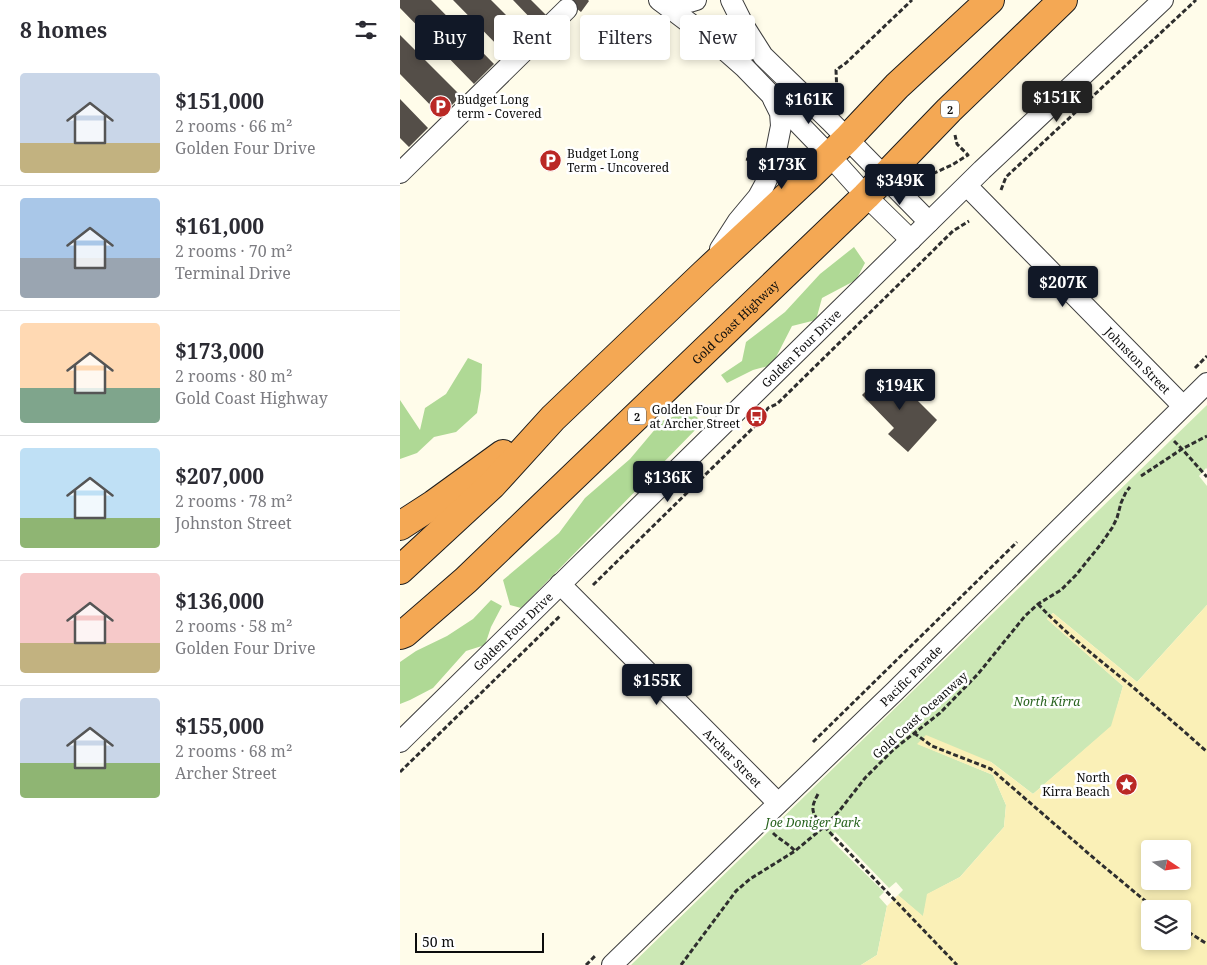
<!DOCTYPE html>
<meta charset="utf-8">
<style>
:root{--surface:#fff;--page:#f7f7f7;--text:#2b2b33;--muted:#7c7c81;--line:#e1e1e2;--accent:#111827}
body{margin:0;font-family:"Noto Serif",serif;background:var(--page);color:var(--text);height:100vh;display:flex;flex-direction:column;font-size:19px;white-space:nowrap}
*{box-sizing:border-box;margin:0}
p{font-size:16px;color:var(--muted)}
.icon{flex:none;width:28px;height:28px;fill:none;stroke:currentColor;stroke-width:2;stroke-linecap:round;stroke-linejoin:round}
.map{position:relative;flex:1;overflow:hidden}
.side{display:flex;flex-direction:column;background:var(--surface);width:400px}
.side>*{flex:none}
.top-card{position:absolute;left:15px;top:15px;width:475px;height:45px;display:flex;gap:10px}
.needle{width:32px;rotate:103deg}
.buttons{position:absolute;left:741px;top:840px;display:grid;gap:10px}
.buttons a{display:grid;place-items:center;width:50px;height:50px;border-radius:5px;background:var(--surface);box-shadow:0 2px 8px #0003;font-size:25px}
.scale{position:absolute;left:15px;bottom:12px;width:129px;box-sizing:border-box;padding-left:5px;border:2px solid #0c0c0c;border-top:0;font-size:14px;line-height:18px;white-space:nowrap;color:#0c0c0c;-webkit-text-stroke:4px #fff;paint-order:stroke}
.price{position:absolute;translate:-50% -42px;padding:0 11px;border-radius:5px;background:var(--accent);color:#fff;font-size:16px;line-height:32px;filter:drop-shadow(0 1px 2px #0008)}
.price::after{content:'';position:absolute;left:50%;top:30px;width:15px;height:11px;margin-left:-8px;background:inherit;clip-path:polygon(0 0,100% 0,50% 100%)}
.price.selected{background:#222;color:#fff}
ul{padding:0;list-style:none}
li{display:flex;align-items:center;gap:15px;height:125px;padding:0 20px}
li+li{border-top:1px solid var(--line)}
li span{display:grid;place-items:center;flex:none;width:140px;height:100px;border-radius:5px;color:#555}
li>.icon{margin-inline-start:auto}
span .icon{width:60px;height:60px;fill:#fffc;stroke-width:1}
li b{font-size:21px}
h2{display:flex;justify-content:space-between;align-items:center;height:60px;padding:0 20px;font-size:21px}
.tag{padding:0 18px;border-radius:5px;background:var(--surface);box-shadow:0 2px 8px #0003;font-size:18px;line-height:45px}
.tag.selected{background:var(--accent);color:#fff}
main{display:flex;flex:1;min-height:0}
.map>svg:first-child{display:block}
.green{fill:#cce8b5}
.forest{fill:#afd995}
.sand{fill:#faf0b7;fill-rule:evenodd}
.building{fill:#544e48}
.lines{fill:none;stroke-linecap:round;stroke-linejoin:round}
.minor-casing{stroke:#3f3f3f;stroke-width:22}
.highway-casing{stroke:#1d1d1d;stroke-width:30}
.path{stroke:#2e2e2e;stroke-width:3;stroke-dasharray:5 2.5;stroke-linecap:butt}
.minor{stroke:#fff;stroke-width:20}
.highway{stroke:#f4a854;stroke-width:28}
.labels{text-anchor:middle;dominant-baseline:central;stroke-width:5;stroke-linejoin:round;paint-order:stroke}
.shield{fill:#fff;stroke:#555;stroke-width:1}
.shield-label{font-size:11px;font-weight:bold;fill:#0c0c0c}
.poi-label{font-size:12px;fill:#0c0c0c;stroke:#fff;text-anchor:start}
.street-label{font-size:12px;fill:#0c0c0c;stroke:#fff}
.park-label{font-size:12px;font-style:italic;fill:#27621d;stroke:#fff}
</style>
<main>
<section class="side">
<h2>8 homes<svg class="icon" aria-label="filters" viewBox="0 0 24 24"><path d="M4 7h16M4 17h16"/><circle cx="9" cy="7" r="2"/><circle cx="15" cy="17" r="2"/></svg></h2>
<ul>
<li><span style="background:linear-gradient(#c9d6e8 70%,#c2b280 0)"><svg class="icon" aria-label="home" viewBox="0 0 24 24"><path d="M3 11l9-7 9 7M6 9v11h12V9"/></svg></span><div><b>$151,000</b><p>2 rooms · 66 m²</p><p>Golden Four Drive</p></div></li>
<li><span style="background:linear-gradient(#a9c7e8 60%,#9aa5b1 0)"><svg class="icon" aria-label="home" viewBox="0 0 24 24"><path d="M3 11l9-7 9 7M6 9v11h12V9"/></svg></span><div><b>$161,000</b><p>2 rooms · 70 m²</p><p>Terminal Drive</p></div></li>
<li><span style="background:linear-gradient(#ffd9b3 65%,#7fa58c 0)"><svg class="icon" aria-label="home" viewBox="0 0 24 24"><path d="M3 11l9-7 9 7M6 9v11h12V9"/></svg></span><div><b>$173,000</b><p>2 rooms · 80 m²</p><p>Gold Coast Highway</p></div></li>
<li><span style="background:linear-gradient(#bfe0f5 70%,#8fb573 0)"><svg class="icon" aria-label="home" viewBox="0 0 24 24"><path d="M3 11l9-7 9 7M6 9v11h12V9"/></svg></span><div><b>$207,000</b><p>2 rooms · 78 m²</p><p>Johnston Street</p></div></li>
<li><span style="background:linear-gradient(#f6c9c9 70%,#c2b280 0)"><svg class="icon" aria-label="home" viewBox="0 0 24 24"><path d="M3 11l9-7 9 7M6 9v11h12V9"/></svg></span><div><b>$136,000</b><p>2 rooms · 58 m²</p><p>Golden Four Drive</p></div></li>
<li><span style="background:linear-gradient(#c9d6e8 65%,#8fb573 0)"><svg class="icon" aria-label="home" viewBox="0 0 24 24"><path d="M3 11l9-7 9 7M6 9v11h12V9"/></svg></span><div><b>$155,000</b><p>2 rooms · 68 m²</p><p>Archer Street</p></div></li>
</ul>
</section>
<div class="map">
<svg width="807" height="965" viewBox="0 0 807 965">
<rect width="100%" height="100%" fill="#fffcea"/>
<path class="green" d="M807 405V469L806 468 799 476 807 486V605L737 682 653 613 647 619 723 686 712 726 633 794 591 762 518 744 593 775 606 805 604 827 560 877 528 894 523 917 498 895 503 890 496 882 489 888 435 832 430 839 484 892 479 897 487 906 477 955 461 965H231Z"/>
<path class="forest" d="M454 247 465 263 456 280 422 298 416 320 392 326 372 365 353 370 327 383 321 375 342 361 346 342 385 312 420 274Z
M68 358 82 364 81 390 77 413 56 432 34 437 17 453 0 459V400L20 430 25 408 46 394Z
M291 410 302 423 121 608 110 605 103 580 159 533 185 498 230 459 262 421Z
M91 600 102 606 91 627 85 645 66 651 33 688 10 700 0 704V662L16 651 47 636 73 619Z"/>
<path class="sand" d="M807 605V965H461L477 955 487 906 498 895 523 916 527 894 560 877 604 827 606 805 593 775 517 744 526 735 591 762 633 794 711 726 723 686 647 619 653 613 737 682ZM750 849H782V881H750ZM750 909H782V941H750Z"/>
<path class="building" d="M0 0H31L94 64 74 84 0 8Z
M53 0H91L125 34 105 53Z
M113 0H131L147 16 137 25Z
M166 0H188L189 1 181 12Z
M0 35 61 96 41 116 0 74Z
M0 99 28 128 9 147 0 138Z
M487 370 537 420 508 452 488 434 494 428 462 395Z"/>
<g class="lines">
<defs>
<g id="minor">
<path d="M259 0 320 46 345 68 430 156 466 196 511 240"/>
<path d="M331 0 344 26 363 56 430 121 529 222"/>
<path d="M261 1C273 5 284 4 296 0"/>
<path d="M0 173 167 9"/>
<path id="s1" d="M567 186 783 406"/>
<path d="M320 249 338 221 358 197 364 186 373 166 381 126 380 113 373 99"/>
<path id="s2" d="M160 584 378 803"/>
<path id="s3" d="M0 742 582 170 763 0"/>
<path id="s4" d="M212 965 360 821 495 691 807 383"/>
</g>
<g id="highway">
<path d="M0 526 34 504 103 454"/>
<path d="M0 570 92 485 153 418 304 274 408 177 447 139 497 86 590 0"/>
<path id="s5" d="M0 635 5 633 66 580 466 196 549 110 663 0"/>
</g>
</defs>
<use href="#minor" class="minor-casing"/>
<use href="#highway" class="highway-casing"/>
<path class="path" d="M441 104 437 94 436 70 446 63 512 0
M346 159 355 161
M520 175 523 178 552 165 568 155 557 144 555 135
M601 190 606 177 796 0
M795 368 807 356
M366 411 368 408 377 404 553 231 569 221
M774 441 782 449 807 477
M741 476 782 449 807 436
M193 585 354 427 361 415
M638 604C667 635 701 661 734 688 758 709 783 730 807 752
M514 733 532 746 591 769 696 860 755 909
M413 742 617 542
M0 772 160 616
M418 794C413 804 410 809 417 819L557 965
M373 833C380 840 389 844 395 851
M782 928 807 944
M186 965 196 955
M281 965 336 891 350 879 395 851 425 826 440 810 465 778 494 749 540 713 578 674 625 616 638 604 661 590 676 575 701 544 712 528 717 518 721 503 726 492 730 487"/>
<use href="#minor" class="minor"/>
<use href="#highway" class="highway"/>
</g>
<defs>
<symbol id="parking-disc" viewBox="-11 -11 22 22"><circle r="9.5" fill="#ba2825" stroke="#fff"/><path d="M-3.5-5.5H1a3.5 3.5 0 0 1 0 7H-1V5.5H-3.5ZM-1-3.4V-.6H.8a1.4 1.4 0 0 0 0-2.8Z" fill="#fff"/></symbol>
<symbol id="bus-disc" viewBox="-11 -11 22 22"><circle r="9.5" fill="#ba2825" stroke="#fff"/><path d="M-5-6H5V4H4V6H2V4H-2V6H-4V4H-5ZM-3.5-4V0h7V-4ZM-3.5 1.2v1.5H-2V1.2ZM2 1.2v1.5H3.5V1.2Z" fill="#fff"/></symbol>
<symbol id="sight-disc" viewBox="-11 -11 22 22"><circle r="9.5" fill="#ba2825" stroke="#fff"/><path d="M0-6L1.8-2.2L6-1.7L2.9 1.2L3.7 5.4L0 3.3L-3.7 5.4L-2.9 1.2L-6-1.7L-1.8-2.2Z" fill="#fff"/></symbol>
</defs>
<g fill-rule="evenodd">
<use href="#parking-disc" x="28" y="94" width="25" height="25"/>
<use href="#parking-disc" x="138" y="148" width="25" height="25"/>
<use href="#bus-disc" x="344" y="404" width="25" height="25"/>
<use href="#sight-disc" x="714" y="772" width="25" height="25"/>
</g>
<g class="labels">
<g class="shield">
<rect x="541" y="100.5" width="18" height="17" rx="4"/>
<rect x="228" y="407.5" width="18" height="17" rx="4"/>
</g>
<g class="shield-label">
<text x="550" y="109">2</text>
<text x="237" y="416">2</text>
</g>
<g class="poi-label">
<text x="57" y="99">Budget Long<tspan x="57" dy="14">term - Covered</tspan></text>
<text x="167" y="153">Budget Long<tspan x="167" dy="14">Term - Uncovered</tspan></text>
<text x="340" y="409" text-anchor="end">Golden Four Dr<tspan x="340" dy="14">at Archer Street</tspan></text>
<text x="710" y="777" text-anchor="end">North<tspan x="710" dy="14">Kirra Beach</tspan></text>
</g>
<g class="street-label">
<text stroke="none"><textPath href="#s5" startOffset="459">Gold Coast Highway</textPath></text>
<text stroke="none"><textPath href="#s3" startOffset="562">Golden Four Drive</textPath></text>
<text stroke="none"><textPath href="#s1" startOffset="244">Johnston Street</textPath></text>
<text stroke="none"><textPath href="#s3" startOffset="158">Golden Four Drive</textPath></text>
<text stroke="none"><textPath href="#s4" startOffset="416">Pacific Parade</textPath></text>
<text transform="translate(520 715) rotate(-42)">Gold Coast Oceanway</text>
<text stroke="none"><textPath href="#s2" startOffset="245">Archer Street</textPath></text>
</g>
<g class="park-label">
<text x="647" y="701">North Kirra</text>
<text x="413" y="822">Joe Doniger Park</text>
</g>
</g>
</svg>
<div class="buttons">
<a><svg class="needle" viewBox="-14 -14 28 28"><path d="M0-13l5 13h-10z" fill="#e53935"/><path d="M0 13l5-13h-10z" fill="#7c7c81"/></svg></a>
<a><svg class="icon" aria-label="layers" viewBox="0 0 24 24"><path d="M12 4l9 5-9 5-9-5zM3 14l9 5 9-5"/></svg></a>
</div>
<div class="scale">50 m</div>
<b class="price selected" style="left:657px;top:123px">$151K</b>
<b class="price" style="left:409px;top:125px">$161K</b>
<b class="price" style="left:382px;top:190px">$173K</b>
<b class="price" style="left:500px;top:206px">$349K</b>
<b class="price" style="left:663px;top:308px">$207K</b>
<b class="price" style="left:500px;top:411px">$194K</b>
<b class="price" style="left:268px;top:503px">$136K</b>
<b class="price" style="left:257px;top:706px">$155K</b>
<div class="top-card">
<a class="tag selected">Buy</a>
<a class="tag">Rent</a>
<a class="tag">Filters</a>
<a class="tag">New</a>
</div>
</div>
</main>
